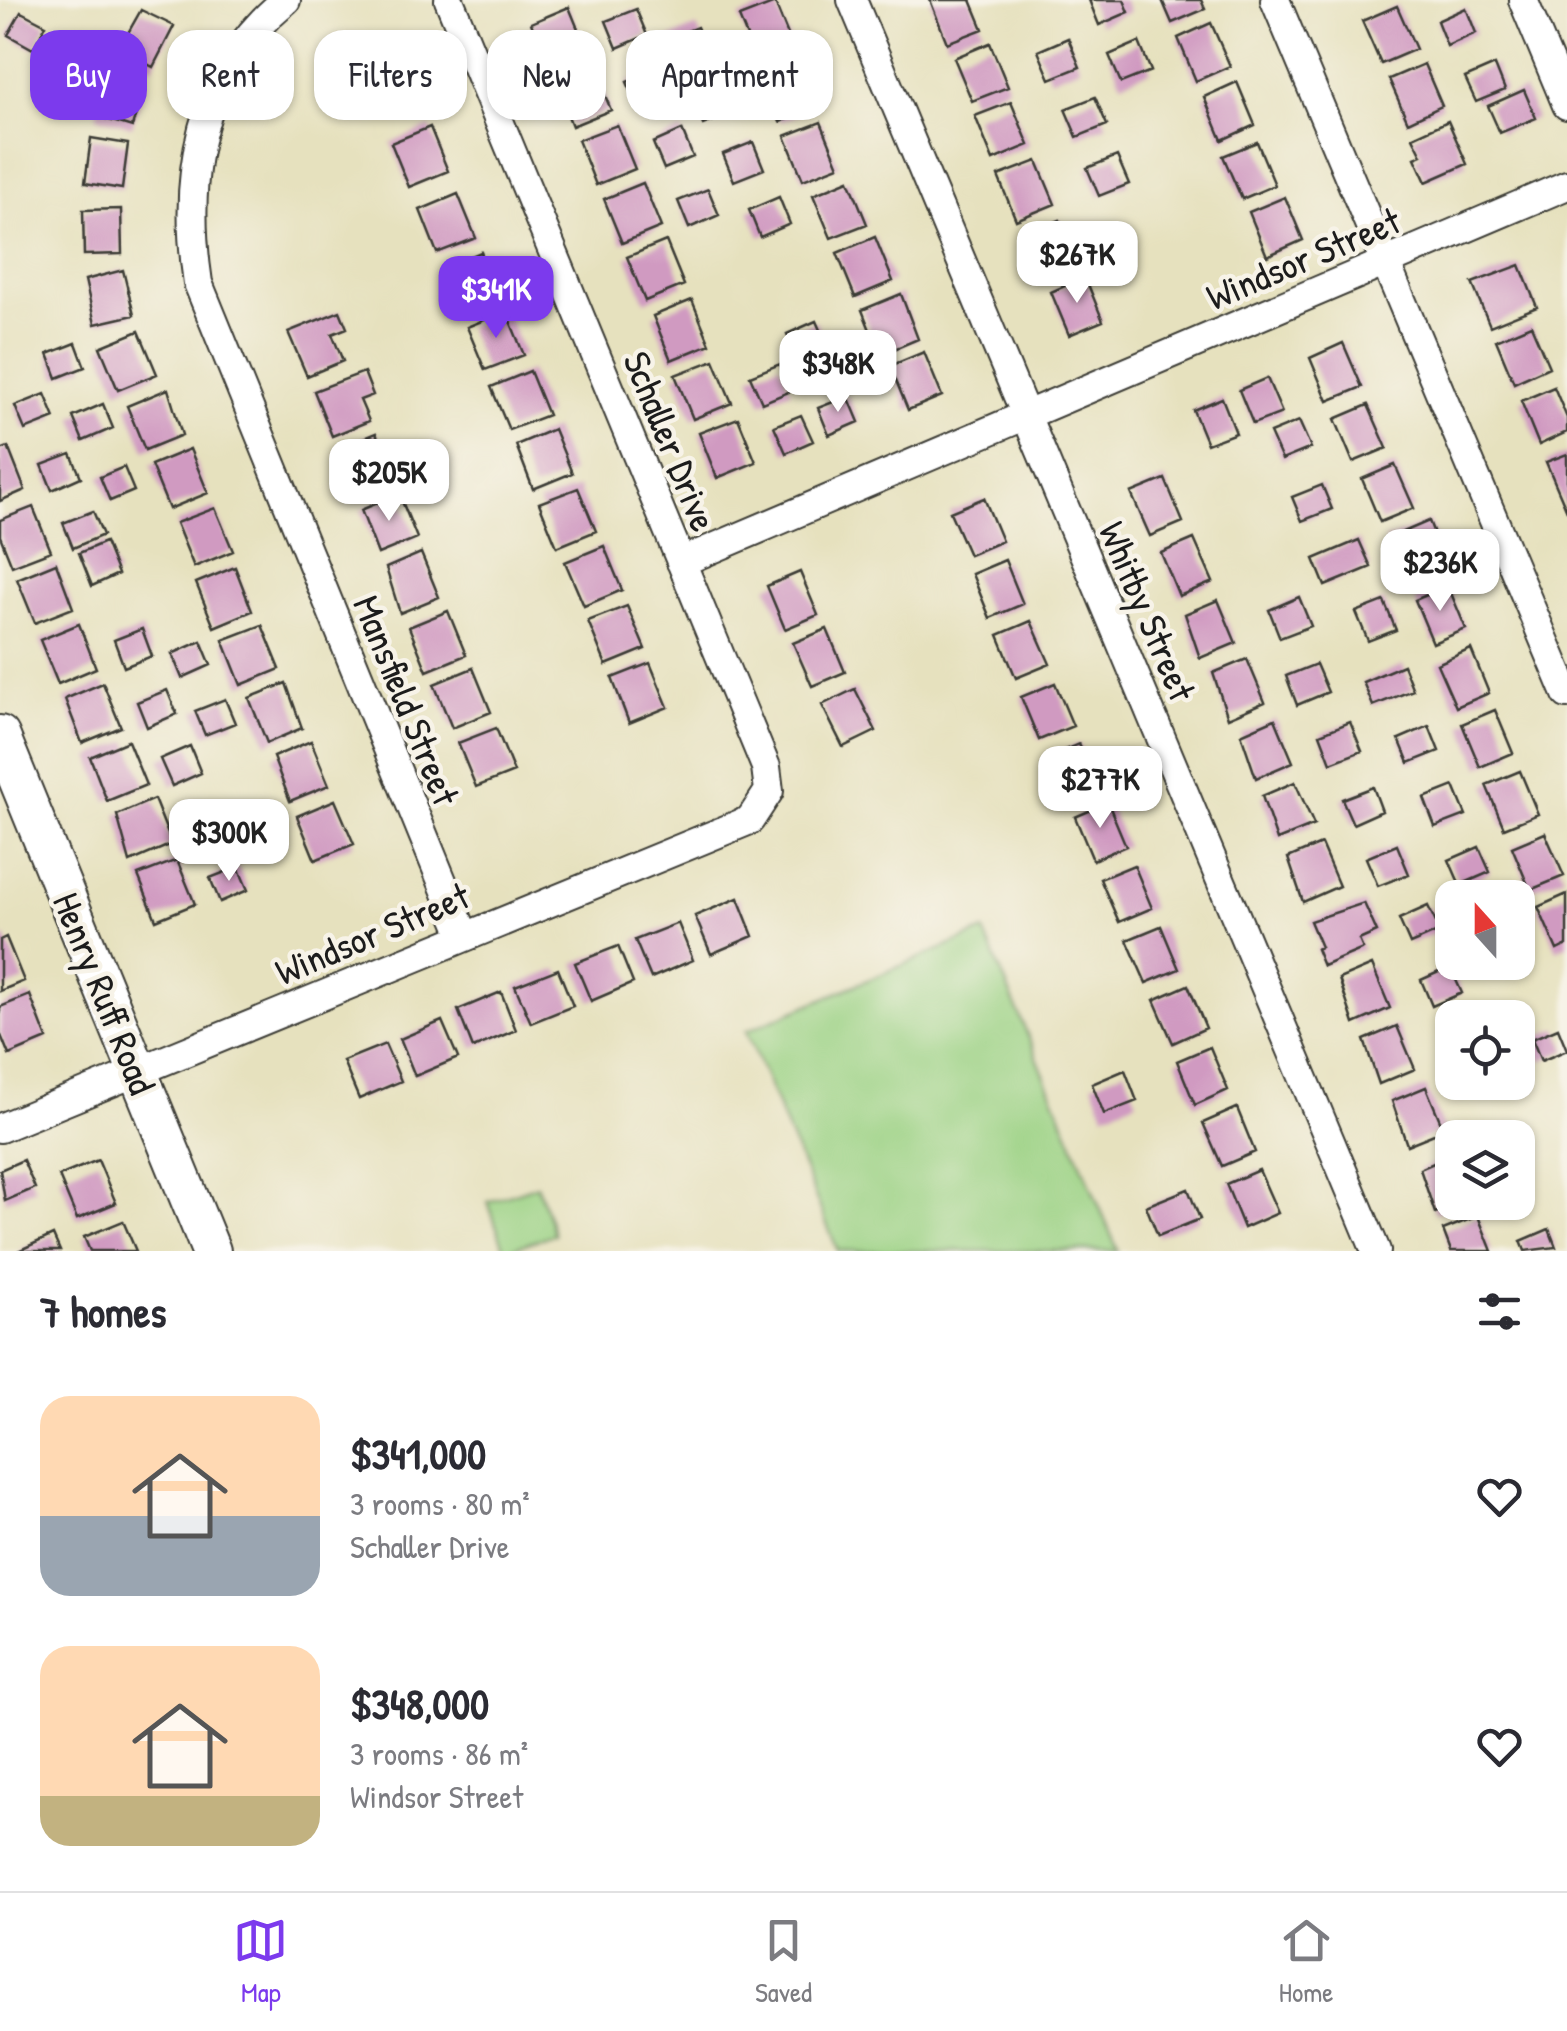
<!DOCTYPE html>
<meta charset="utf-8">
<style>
:root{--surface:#fff;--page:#f7f7f7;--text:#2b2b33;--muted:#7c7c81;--line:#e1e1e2;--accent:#7c3aed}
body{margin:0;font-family:"Patrick Hand",sans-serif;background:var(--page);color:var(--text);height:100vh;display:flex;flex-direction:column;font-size:38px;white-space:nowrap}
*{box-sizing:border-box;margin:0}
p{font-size:32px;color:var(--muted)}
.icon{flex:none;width:55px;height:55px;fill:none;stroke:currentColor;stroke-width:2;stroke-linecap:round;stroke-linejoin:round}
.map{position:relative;height:1251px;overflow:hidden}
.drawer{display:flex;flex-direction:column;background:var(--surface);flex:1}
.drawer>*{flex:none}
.guide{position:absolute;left:30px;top:30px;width:1000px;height:90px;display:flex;gap:20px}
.needle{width:65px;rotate:339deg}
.tools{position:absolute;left:1435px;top:880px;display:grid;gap:20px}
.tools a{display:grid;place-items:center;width:100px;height:100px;border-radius:20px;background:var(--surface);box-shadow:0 2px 8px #0004;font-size:50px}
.price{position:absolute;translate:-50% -85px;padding:0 22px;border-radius:20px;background:#fff;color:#222;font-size:32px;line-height:65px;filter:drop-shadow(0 2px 5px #0008)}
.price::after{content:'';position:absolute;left:50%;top:60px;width:30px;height:22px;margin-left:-15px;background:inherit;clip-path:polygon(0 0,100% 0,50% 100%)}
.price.current{background:var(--accent);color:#fff}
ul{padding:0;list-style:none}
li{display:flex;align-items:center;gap:30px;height:250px;padding:0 40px}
li span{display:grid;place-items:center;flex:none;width:280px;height:200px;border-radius:30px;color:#555}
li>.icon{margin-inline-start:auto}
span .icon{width:120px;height:120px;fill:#fffc;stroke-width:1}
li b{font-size:42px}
h2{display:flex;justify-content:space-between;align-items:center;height:120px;padding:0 40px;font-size:42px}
.chip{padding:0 35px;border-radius:30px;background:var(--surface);box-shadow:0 2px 8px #0004;font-size:35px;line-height:90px}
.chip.current{background:var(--accent);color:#fff}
.tabs{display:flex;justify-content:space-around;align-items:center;height:140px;border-top:2px solid var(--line);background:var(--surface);font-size:28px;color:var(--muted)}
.tabs a{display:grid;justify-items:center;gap:5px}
.tabs .current{color:var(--accent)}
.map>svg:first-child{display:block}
.green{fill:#9bd284;stroke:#5c7750;stroke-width:2.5}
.building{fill:#d09ac1}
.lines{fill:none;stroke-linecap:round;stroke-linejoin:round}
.street-casing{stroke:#3a3a34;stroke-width:32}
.secondary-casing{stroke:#3a3a34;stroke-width:42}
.street{stroke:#fff;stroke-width:28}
.secondary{stroke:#fff;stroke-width:38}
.labels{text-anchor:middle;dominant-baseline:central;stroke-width:9;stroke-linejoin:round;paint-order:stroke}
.street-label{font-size:38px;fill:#1c1c1c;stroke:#f7f3e8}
</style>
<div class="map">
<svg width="1567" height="1251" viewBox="0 0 1567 1251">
<rect width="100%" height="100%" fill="#f7f3e8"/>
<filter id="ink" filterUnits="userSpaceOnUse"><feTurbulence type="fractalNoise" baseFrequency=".01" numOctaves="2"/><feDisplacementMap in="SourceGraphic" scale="20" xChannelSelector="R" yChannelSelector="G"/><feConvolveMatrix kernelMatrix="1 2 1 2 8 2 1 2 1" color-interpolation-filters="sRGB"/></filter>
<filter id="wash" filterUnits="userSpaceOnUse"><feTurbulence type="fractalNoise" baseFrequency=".0048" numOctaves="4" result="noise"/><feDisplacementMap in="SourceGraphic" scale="40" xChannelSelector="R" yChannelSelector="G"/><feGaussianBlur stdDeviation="2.25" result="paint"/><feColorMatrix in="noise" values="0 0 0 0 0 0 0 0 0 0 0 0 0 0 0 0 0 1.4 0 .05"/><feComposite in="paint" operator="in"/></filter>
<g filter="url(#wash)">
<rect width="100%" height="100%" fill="#e6e1be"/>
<path class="green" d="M984 931 1118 1251H838L746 1031Z
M537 1185 554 1234 505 1251 488 1202Z"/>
<g id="blocks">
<path class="building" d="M930 0H971L983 29 947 43Z
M1089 0H1124L1129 12 1099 25Z
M1162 0H1201L1205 9 1172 23Z
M775 3 793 47 757 61 739 17Z
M1397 6 1416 49 1381 64 1362 21Z
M569 7 587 51 548 66 531 23Z
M1466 8 1476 33 1447 46 1437 21Z
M636 9 647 35 617 48 606 21Z
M141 10 174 26 153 67 119 49Z
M21 12 46 25 33 49 8 35Z
M1211 23 1230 66 1196 81 1178 38Z
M697 27 708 53 678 66 667 39Z
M1068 38 1080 67 1050 79 1038 51Z
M1139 42 1151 71 1121 83 1109 55Z
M990 43 1008 87 972 101 954 58Z
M797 64 815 107 780 122 762 78Z
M1424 64 1442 106 1408 122 1389 79Z
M1495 65 1505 90 1476 102 1465 78Z
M593 66 611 110 572 126 555 82Z
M657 69 668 96 639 109 627 82Z
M109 73 145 84 132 127 96 116Z
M1237 82 1255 125 1222 140 1204 97Z
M721 86 733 113 703 125 692 99Z
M1524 90 1536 118 1500 133 1488 106Z
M1095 97 1107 125 1077 137 1065 109Z
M1011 102 1029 145 993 160 975 116Z
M1448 121 1467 164 1426 182 1415 158 1422 155 1413 137Z
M821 122 839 166 803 180 785 136Z
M617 125 635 169 596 185 578 140Z
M430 127 448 171 409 187 391 143Z
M682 130 693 157 664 169 653 143Z
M91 138 128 144 122 189 85 183Z
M753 142 764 169 734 181 723 154Z
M1257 142 1275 185 1242 199 1223 156Z
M1117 156 1129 184 1099 196 1087 168Z
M1037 161 1055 204 1016 220 998 176Z
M849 180 867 224 831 238 813 195Z
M643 183 661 227 622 243 604 199Z
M708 189 719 215 689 228 678 201Z
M458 194 476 238 437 253 420 210Z
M779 197 790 224 760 237 749 210Z
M1285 197 1303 240 1267 256 1249 212Z
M121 209 122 254 84 255 83 210Z
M1060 220 1079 265 1041 280 1025 235Z
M875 237 893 281 855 297 837 253Z
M666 241 684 285 645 301 627 257Z
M481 252 499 296 460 312 443 268Z
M1520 265 1537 307 1490 326 1472 283Z
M123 270 134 315 95 324 85 280Z
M1085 277 1103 321 1069 335 1051 292Z
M901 294 918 339 880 355 862 310Z
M692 300 710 344 671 360 653 316Z
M340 311 347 328 332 334 343 361 307 376 288 332Z
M506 311 524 355 485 370 467 327Z
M816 321 828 348 798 361 787 334Z
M1531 325 1549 367 1514 383 1496 340Z
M139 331 157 374 118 390 100 347Z
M76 343 85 367 57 378 48 354Z
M1343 343 1362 387 1328 401 1310 358Z
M924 352 942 396 908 410 890 366Z
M714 360 732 403 693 419 675 375Z
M780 364 791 391 762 403 750 376Z
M530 371 548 415 509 430 491 387Z
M364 372 373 395 360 400 369 421 332 436 314 391Z
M1267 378 1282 413 1253 424 1239 390Z
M1554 387 1567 418V432L1539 445 1521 401Z
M168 389 182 435 145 450 127 406Z
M45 394 55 418 25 430 15 406Z
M848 396 859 422 829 435 818 408Z
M1222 398 1236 433 1207 444 1193 410Z
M103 404 113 428 83 441 73 417Z
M1368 405 1387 448 1353 462 1335 419Z
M801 415 813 441 786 453 774 426Z
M738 418 756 462 717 478 699 433Z
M1299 421 1311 448 1282 460 1270 433Z
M554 429 572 473 533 489 516 445Z
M376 433 394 477 355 493 337 449Z
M8 447 25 490 0 501V450Z
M190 449 208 493 169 509 151 465Z
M71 454 81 477 52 490 42 465Z
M1567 454V511L1546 462Z
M1395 465 1414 508 1380 522 1362 479Z
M124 467 134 491 110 501 100 477Z
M1165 479 1183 522 1150 536 1131 493Z
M1322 485 1332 509 1302 521 1292 497Z
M578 488 596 531 557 547 539 503Z
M399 494 417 538 378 554 361 510Z
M984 498 1002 541 969 555 950 512Z
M33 507 51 551 12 566 0 536V520Z
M215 508 233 551 194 567 176 523Z
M93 511 103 535 73 548 63 523Z
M1429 521 1439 546 1433 549 1442 567 1404 583 1385 540Z
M1194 539 1213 582 1179 596 1161 553Z
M1359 540 1371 567 1325 586 1314 559Z
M105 542 118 574 92 586 79 553Z
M604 546 622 590 584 606 565 562Z
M421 553 439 597 400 613 386 568Z
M1005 560 1023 604 990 618 972 574Z
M56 563 73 608 35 623 17 579Z
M235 567 252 611 214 627 196 583Z
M800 572 818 615 785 629 767 586Z
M1448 586 1466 629 1433 643 1415 600Z
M1299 597 1311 626 1280 638 1269 610Z
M1218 600 1236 643 1200 658 1185 614Z
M1384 601 1396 630 1368 641 1356 612Z
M627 606 645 649 606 665 588 621Z
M448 611 466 655 427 671 409 627Z
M1031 621 1050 664 1016 678 998 635Z
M79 624 96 668 58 684 40 640Z
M262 625 280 669 241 685 223 640Z
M142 629 152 656 124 667 114 640Z
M827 629 845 672 812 686 793 643Z
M201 641 211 665 182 678 172 654Z
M1471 649 1489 693 1456 707 1437 664Z
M1247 659 1265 702 1228 718 1213 673Z
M650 663 668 707 629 723 612 678Z
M1316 664 1328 692 1297 705 1286 676Z
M1403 665 1413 690 1373 706 1363 682Z
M473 668 491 712 452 728 434 684Z
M103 683 121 727 82 743 65 699Z
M286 683 302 728 267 743 249 698Z
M1055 683 1073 726 1039 740 1021 697Z
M855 689 876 731 843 747 822 705Z
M167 690 177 714 147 727 137 702Z
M225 699 235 723 205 735 195 711Z
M1495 710 1513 753 1480 767 1462 724Z
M1275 719 1293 762 1256 778 1241 734Z
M1350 722 1362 751 1331 763 1320 734Z
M1429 726 1439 751 1409 763 1399 739Z
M496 728 514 772 476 787 458 743Z
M128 741 146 785 107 801 90 757Z
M311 741 329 785 290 801 273 757Z
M1079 744 1098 787 1064 801 1046 758Z
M190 746 201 773 172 786 160 759Z
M1520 771 1538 814 1504 828 1486 785Z
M1295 782 1314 825 1277 840 1262 796Z
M1454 786 1466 815 1435 827 1424 798Z
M1373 787 1382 811 1353 824 1342 799Z
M154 799 172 844 130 862 117 815Z
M335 800 354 844 315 860 297 816Z
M1108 803 1126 846 1093 860 1075 817Z
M214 808 224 832 197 843 187 820Z
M276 818 286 842 256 855 246 831Z
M1545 833 1564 876 1530 890 1512 847Z
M1321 844 1339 886 1303 902 1288 858Z
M1397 845 1409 874 1378 886 1366 858Z
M1479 847 1490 872 1460 885 1449 860Z
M177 860 195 904 156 920 138 875Z
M1134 865 1152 908 1119 922 1100 879Z
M238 867 248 890 220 902 210 878Z
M1567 894V945L1557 950 1538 907Z
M738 898 753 936 711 954 695 916Z
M1364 903 1377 932 1359 940 1363 949 1323 966 1316 949 1321 947 1310 921Z
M1428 906 1440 931 1410 944 1399 919Z
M678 923 693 960 651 978 635 940Z
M1161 926 1179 969 1146 983 1127 940Z
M6 937 24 981 0 991V940Z
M618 946 633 983 591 1001 575 963Z
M1372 965 1390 1008 1354 1024 1339 979Z
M1450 967 1462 993 1432 1006 1421 980Z
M558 969 573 1006 531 1023 515 986Z
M1188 985 1206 1028 1173 1043 1154 1000Z
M501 992 516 1030 473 1048 458 1010Z
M30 995 47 1039 9 1055 0 1033V1007Z
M442 1021 458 1058 415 1076 400 1039Z
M1397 1026 1415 1069 1379 1084 1364 1040Z
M1558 1028 1567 1050 1541 1061 1532 1039Z
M385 1044 401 1081 359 1099 343 1061Z
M1210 1047 1228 1090 1195 1105 1177 1061Z
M1125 1070 1137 1101 1104 1114 1092 1084Z
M1426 1087 1444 1130 1407 1145 1392 1101Z
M1237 1108 1255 1152 1222 1166 1203 1123Z
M1452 1155V1202L1460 1203 1435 1213 1420 1169Z
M23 1160 35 1188 5 1201 0 1170Z
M98 1160 116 1203 77 1219 59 1176Z
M1259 1170 1278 1213 1244 1228 1226 1184Z
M1188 1189 1200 1219 1158 1236 1146 1206Z
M1478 1216 1492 1251H1451L1443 1230Z
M123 1221 136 1251H90L84 1237Z
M1549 1229 1556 1247 1525 1251 1521 1241Z
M53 1235 60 1251H18Z"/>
</g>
</g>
<g filter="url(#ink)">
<use href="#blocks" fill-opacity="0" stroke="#3a3a34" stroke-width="2.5"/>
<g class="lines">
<defs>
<path id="street" d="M286 0C198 71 182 177 198 283L464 935
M852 0 1376 1251
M1275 0 1567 694
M1523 0 1567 105
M681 562 1567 185
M0 1128 750 820 769 791 766 767 449 0"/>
<path id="secondary" d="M0 735 211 1251"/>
</defs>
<use href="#street" class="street-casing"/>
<use href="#secondary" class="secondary-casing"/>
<use href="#street" class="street"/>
<use href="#secondary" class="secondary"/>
</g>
</g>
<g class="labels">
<g class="street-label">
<text transform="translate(1303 258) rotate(-23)">Windsor Street</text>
<text transform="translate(671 441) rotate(68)">Schaller Drive</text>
<text transform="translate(1148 611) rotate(67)">Whitby Street</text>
<text transform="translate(407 700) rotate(68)">Mansfield Street</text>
<text transform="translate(372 933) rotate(-23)">Windsor Street</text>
<text transform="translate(105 993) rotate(68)">Henry Ruff Road</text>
</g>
</g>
</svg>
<div class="tools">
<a><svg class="needle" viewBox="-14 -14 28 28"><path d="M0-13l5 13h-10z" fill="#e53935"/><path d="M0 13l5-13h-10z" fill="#7c7c81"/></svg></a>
<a><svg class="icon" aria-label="locate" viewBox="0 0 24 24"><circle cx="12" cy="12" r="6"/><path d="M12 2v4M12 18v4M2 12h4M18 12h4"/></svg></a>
<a><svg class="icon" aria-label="layers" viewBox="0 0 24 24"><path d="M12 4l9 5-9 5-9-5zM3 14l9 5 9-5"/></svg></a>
</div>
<b class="price" style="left:1077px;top:306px">$267K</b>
<b class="price current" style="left:496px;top:341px">$341K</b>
<b class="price" style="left:838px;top:415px">$348K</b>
<b class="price" style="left:389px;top:524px">$205K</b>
<b class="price" style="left:1440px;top:614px">$236K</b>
<b class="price" style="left:1100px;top:831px">$277K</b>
<b class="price" style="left:229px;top:884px">$300K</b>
<div class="guide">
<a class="chip current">Buy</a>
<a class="chip">Rent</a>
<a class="chip">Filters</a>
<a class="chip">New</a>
<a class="chip">Apartment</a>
</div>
</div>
<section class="drawer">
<h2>7 homes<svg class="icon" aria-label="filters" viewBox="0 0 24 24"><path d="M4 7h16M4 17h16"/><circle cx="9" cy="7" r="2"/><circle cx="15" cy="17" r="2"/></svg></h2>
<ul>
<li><span style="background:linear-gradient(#ffd9b3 60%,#9aa5b1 0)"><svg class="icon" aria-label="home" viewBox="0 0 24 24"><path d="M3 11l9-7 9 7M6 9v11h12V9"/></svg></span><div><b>$341,000</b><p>3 rooms · 80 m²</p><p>Schaller Drive</p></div><svg class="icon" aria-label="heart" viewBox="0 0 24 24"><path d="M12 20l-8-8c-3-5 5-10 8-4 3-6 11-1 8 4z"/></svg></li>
<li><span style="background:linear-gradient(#ffd9b3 75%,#c2b280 0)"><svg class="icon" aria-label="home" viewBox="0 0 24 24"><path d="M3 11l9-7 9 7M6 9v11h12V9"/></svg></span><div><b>$348,000</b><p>3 rooms · 86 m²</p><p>Windsor Street</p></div><svg class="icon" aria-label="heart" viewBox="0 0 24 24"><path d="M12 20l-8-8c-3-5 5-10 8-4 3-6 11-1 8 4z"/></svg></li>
</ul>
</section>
<nav class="tabs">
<a class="current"><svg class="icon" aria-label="map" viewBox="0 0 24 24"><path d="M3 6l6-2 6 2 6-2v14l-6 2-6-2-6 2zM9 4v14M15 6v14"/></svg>Map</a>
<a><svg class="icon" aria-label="saved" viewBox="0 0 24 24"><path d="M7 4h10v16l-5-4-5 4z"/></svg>Saved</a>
<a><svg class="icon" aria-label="home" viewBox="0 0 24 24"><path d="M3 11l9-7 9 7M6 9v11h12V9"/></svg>Home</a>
</nav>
